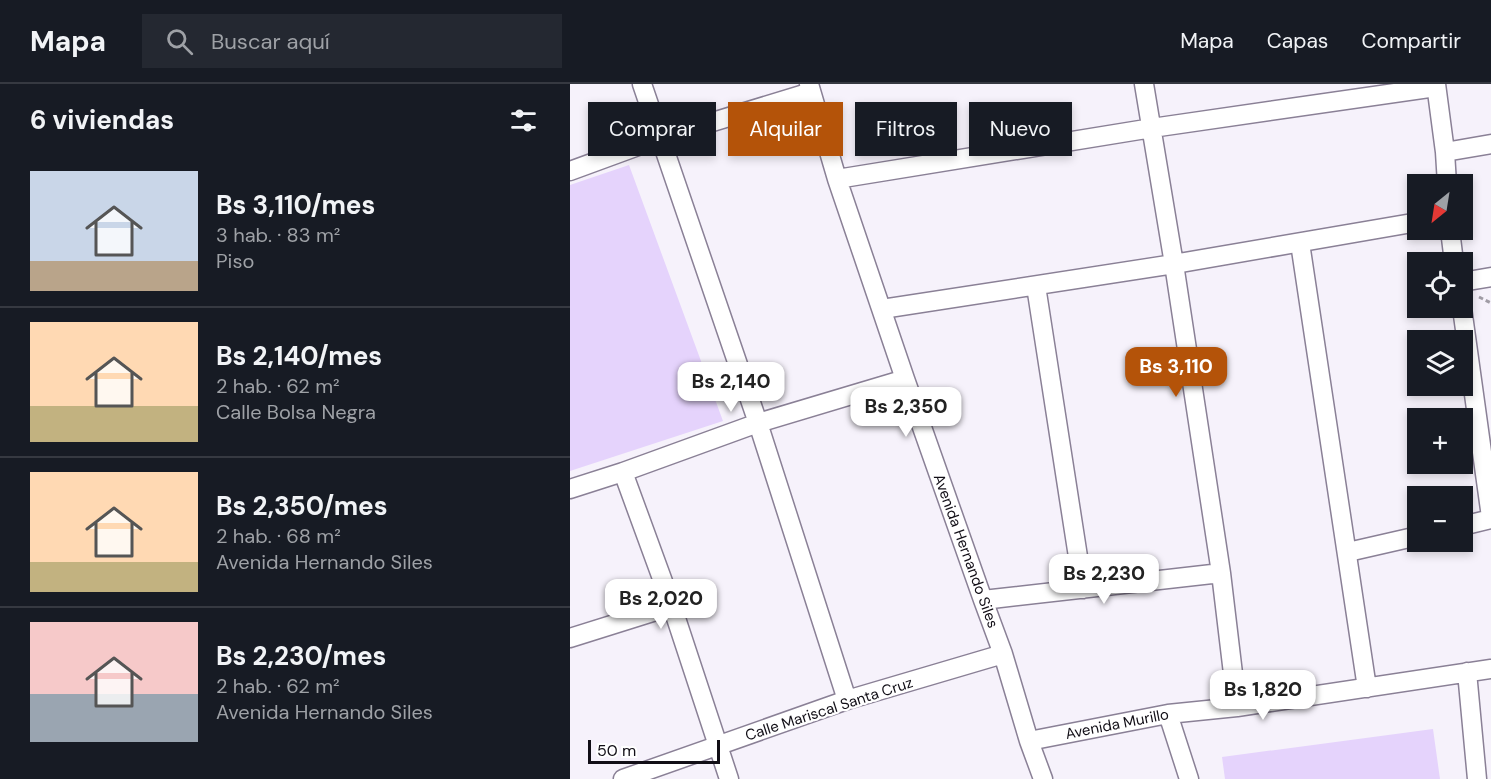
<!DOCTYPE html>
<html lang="es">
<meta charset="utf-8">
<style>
:root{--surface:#171b24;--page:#242831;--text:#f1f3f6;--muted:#9ea1a6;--line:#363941;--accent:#b45309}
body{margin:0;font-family:"DM Sans",sans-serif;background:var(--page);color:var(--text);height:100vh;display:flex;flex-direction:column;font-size:22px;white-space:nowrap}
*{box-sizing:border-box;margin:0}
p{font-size:20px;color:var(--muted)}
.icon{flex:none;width:33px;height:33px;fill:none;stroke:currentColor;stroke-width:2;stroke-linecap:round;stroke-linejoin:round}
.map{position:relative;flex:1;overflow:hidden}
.sheet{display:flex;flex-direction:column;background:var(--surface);width:570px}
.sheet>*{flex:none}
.top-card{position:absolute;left:18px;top:18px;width:570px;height:54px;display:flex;gap:12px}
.needle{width:39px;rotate:210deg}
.buttons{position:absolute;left:837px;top:90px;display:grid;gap:12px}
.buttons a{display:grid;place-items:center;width:66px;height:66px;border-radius:0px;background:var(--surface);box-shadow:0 3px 9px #0003;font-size:30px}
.scale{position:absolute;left:18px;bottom:15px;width:132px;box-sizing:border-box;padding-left:6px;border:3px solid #110e16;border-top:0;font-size:16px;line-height:21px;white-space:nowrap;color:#110e16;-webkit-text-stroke:4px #fff;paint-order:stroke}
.price{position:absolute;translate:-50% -51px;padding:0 14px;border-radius:12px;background:#fff;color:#222;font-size:20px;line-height:39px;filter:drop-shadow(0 2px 3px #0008)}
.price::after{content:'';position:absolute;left:50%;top:36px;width:18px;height:14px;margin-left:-9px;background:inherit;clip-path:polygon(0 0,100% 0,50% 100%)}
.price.current{background:var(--accent);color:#fff}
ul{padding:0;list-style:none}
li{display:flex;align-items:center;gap:18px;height:150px;padding:0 30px}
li+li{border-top:2px solid var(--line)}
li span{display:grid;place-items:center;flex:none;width:168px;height:120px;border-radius:0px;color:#555}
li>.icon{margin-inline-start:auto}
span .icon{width:72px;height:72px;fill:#fffc;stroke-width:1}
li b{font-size:26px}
h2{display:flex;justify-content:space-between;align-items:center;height:72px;padding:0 30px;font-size:26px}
.pill{padding:0 21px;border-radius:0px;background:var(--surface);box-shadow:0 3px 9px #0003;font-size:21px;line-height:54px}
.pill.current{background:var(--accent);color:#fff}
header{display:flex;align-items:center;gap:36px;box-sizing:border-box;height:84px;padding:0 30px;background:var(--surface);border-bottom:2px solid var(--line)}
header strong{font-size:28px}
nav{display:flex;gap:33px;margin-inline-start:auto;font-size:21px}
.search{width:420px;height:54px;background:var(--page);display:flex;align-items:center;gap:15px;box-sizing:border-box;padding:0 21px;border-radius:0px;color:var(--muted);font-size:22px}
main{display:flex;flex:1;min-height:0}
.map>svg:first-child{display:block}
.green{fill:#e5d3fc}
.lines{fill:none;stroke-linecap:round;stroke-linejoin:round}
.minor-casing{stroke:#8a8096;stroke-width:21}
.path{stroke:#a09ca5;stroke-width:3;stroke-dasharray:4.5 3;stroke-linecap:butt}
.minor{stroke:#fff;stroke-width:18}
.labels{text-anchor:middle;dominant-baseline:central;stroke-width:4.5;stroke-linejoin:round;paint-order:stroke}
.street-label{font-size:15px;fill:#110e16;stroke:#fff}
</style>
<header>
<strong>Mapa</strong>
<div class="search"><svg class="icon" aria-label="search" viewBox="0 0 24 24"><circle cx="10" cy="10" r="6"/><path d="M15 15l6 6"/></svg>Buscar aquí</div>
<nav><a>Mapa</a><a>Capas</a><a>Compartir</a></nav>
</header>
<main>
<section class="sheet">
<h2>6 viviendas<svg class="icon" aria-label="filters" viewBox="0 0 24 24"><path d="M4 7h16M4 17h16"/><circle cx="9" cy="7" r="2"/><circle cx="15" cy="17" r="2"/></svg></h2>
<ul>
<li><span style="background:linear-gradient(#c9d6e8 75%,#b9a48a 0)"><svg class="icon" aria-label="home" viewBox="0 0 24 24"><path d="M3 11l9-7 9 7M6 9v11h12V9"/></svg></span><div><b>Bs 3,110/mes</b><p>3 hab. · 83 m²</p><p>Piso</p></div></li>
<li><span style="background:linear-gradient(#ffd9b3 70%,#c2b280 0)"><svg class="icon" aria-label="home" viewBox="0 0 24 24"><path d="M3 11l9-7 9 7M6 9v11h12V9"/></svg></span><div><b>Bs 2,140/mes</b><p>2 hab. · 62 m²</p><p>Calle Bolsa Negra</p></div></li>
<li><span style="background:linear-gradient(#ffd9b3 75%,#c2b280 0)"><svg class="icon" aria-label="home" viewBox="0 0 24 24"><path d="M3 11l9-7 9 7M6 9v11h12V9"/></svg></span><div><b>Bs 2,350/mes</b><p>2 hab. · 68 m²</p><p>Avenida Hernando Siles</p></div></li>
<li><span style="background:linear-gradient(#f6c9c9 60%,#9aa5b1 0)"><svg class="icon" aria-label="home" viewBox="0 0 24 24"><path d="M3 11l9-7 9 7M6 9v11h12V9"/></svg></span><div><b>Bs 2,230/mes</b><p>2 hab. · 62 m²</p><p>Avenida Hernando Siles</p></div></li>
</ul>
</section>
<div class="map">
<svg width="921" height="695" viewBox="0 0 921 695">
<rect width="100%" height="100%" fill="#f6f2fb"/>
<path class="green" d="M59 81 153 337 0 387V101Z
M863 645 870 695H655L652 673Z"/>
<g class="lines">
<defs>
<path id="minor" d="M72 0 188 339 277 616
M239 0 267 95 335 295 413 516 433 570 459 657 473 695
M574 0 604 180 651 489 667 623
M866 0 875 68 877 100
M875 68 921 60
M0 87 90 54 241 8
M267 95 582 44 866 3
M880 146 884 178
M730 159 797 604
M892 198 921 193
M466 202 513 505
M892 224 921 433
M312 225 604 180 848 138
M53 388 102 522 159 695
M0 405 53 388 188 339 335 295
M892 442 921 435
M778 468 848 452
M413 516 651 489
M0 554 102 522
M897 588 907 695
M598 630 619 695
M459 657 598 630 667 623 921 585
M53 695 277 616 433 570"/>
</defs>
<use href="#minor" class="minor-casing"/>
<path class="path" d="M909 213 921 219"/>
<use href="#minor" class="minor"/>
</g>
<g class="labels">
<g class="street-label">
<text transform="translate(396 467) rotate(70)">Avenida Hernando Siles</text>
<text transform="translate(259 625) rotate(-18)">Calle Mariscal Santa Cruz</text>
<text transform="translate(547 640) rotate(-11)">Avenida Murillo</text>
</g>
</g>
</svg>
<div class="buttons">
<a><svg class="needle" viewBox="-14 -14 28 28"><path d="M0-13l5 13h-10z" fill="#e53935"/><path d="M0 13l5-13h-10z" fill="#9ea1a6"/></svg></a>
<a><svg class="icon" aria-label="locate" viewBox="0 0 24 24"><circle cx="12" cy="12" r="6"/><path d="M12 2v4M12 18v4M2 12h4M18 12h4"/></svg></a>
<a><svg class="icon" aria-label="layers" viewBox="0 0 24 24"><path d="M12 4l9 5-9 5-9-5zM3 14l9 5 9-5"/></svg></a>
<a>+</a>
<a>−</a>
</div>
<div class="scale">50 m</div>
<b class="price current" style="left:606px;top:314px">Bs 3,110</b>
<b class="price" style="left:161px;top:329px">Bs 2,140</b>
<b class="price" style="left:336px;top:354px">Bs 2,350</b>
<b class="price" style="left:534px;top:521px">Bs 2,230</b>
<b class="price" style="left:91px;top:546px">Bs 2,020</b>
<b class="price" style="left:693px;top:637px">Bs 1,820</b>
<div class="top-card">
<a class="pill">Comprar</a>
<a class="pill current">Alquilar</a>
<a class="pill">Filtros</a>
<a class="pill">Nuevo</a>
</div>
</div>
</main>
